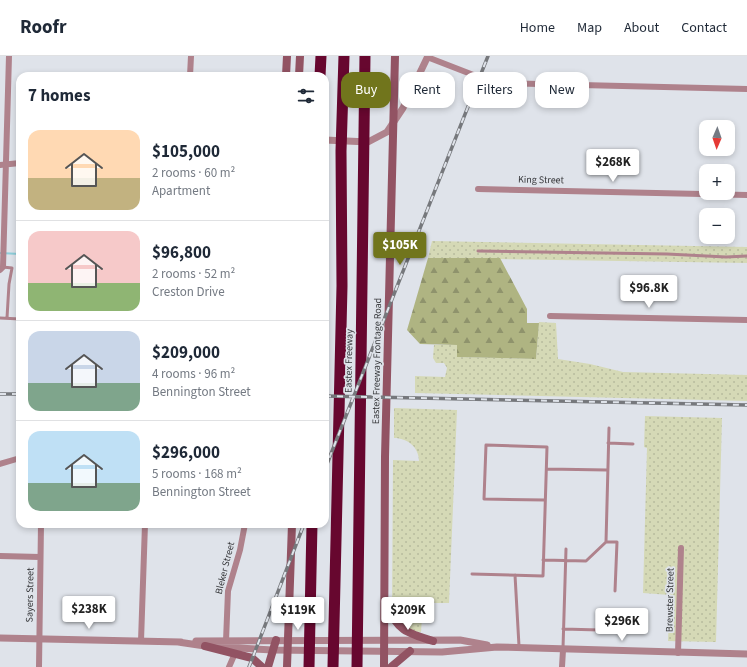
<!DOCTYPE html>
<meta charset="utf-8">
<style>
:root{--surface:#fff;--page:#f6f6f7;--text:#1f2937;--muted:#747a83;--line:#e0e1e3;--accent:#71751c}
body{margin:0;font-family:"Source Sans 3",sans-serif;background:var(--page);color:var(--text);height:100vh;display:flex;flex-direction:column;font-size:15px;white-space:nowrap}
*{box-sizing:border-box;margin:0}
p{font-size:13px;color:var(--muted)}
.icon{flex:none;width:22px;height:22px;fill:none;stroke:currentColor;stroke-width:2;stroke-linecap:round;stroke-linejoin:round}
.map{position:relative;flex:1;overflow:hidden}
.side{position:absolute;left:16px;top:16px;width:313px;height:456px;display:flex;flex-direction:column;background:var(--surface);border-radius:12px;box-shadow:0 2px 6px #0003}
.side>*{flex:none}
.guide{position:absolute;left:341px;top:16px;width:346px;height:36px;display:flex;gap:8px}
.needle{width:26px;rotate:182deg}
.tools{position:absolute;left:699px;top:64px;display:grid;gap:8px}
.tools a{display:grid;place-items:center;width:36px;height:36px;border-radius:8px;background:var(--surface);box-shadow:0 2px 6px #0003;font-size:20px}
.price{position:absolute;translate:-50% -34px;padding:0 9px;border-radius:4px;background:#fff;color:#222;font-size:13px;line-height:26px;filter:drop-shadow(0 1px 2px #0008)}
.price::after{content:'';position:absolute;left:50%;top:24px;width:12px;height:9px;margin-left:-6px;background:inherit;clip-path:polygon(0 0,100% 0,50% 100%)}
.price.selected{background:var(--accent);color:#fff}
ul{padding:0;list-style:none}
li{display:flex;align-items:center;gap:12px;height:100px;padding:0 12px}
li+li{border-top:1px solid var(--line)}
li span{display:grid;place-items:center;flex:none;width:112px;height:80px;border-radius:12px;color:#555}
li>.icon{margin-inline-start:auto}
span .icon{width:48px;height:48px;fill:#fffc;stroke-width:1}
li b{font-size:17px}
h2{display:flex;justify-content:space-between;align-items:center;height:48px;padding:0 12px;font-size:17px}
.chip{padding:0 14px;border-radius:12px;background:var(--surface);box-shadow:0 2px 6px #0003;font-size:14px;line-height:36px}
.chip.selected{background:var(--accent);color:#fff}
header{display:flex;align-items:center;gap:24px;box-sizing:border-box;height:56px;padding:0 20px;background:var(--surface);border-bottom:1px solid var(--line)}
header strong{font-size:19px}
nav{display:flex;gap:22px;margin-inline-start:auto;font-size:14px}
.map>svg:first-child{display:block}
.grass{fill:url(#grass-dots)}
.forest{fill:url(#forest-firs)}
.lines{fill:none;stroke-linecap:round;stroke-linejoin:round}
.stream{stroke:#8dceda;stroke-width:2}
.service{stroke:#af828c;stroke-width:3}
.minor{stroke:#af828c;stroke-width:6}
.tertiary{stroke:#af828c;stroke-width:7}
.secondary{stroke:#925363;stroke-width:8}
.motorway{stroke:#67072f;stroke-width:11}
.rail-casing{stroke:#76787c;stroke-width:3.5}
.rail{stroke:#dfe3ea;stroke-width:2;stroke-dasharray:6;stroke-linecap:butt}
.labels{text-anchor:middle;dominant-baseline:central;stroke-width:3.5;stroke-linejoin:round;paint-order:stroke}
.street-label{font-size:10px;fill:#37383b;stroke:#dfe3ea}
</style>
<header>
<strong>Roofr</strong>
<nav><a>Home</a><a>Map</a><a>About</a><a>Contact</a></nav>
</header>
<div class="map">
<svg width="747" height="611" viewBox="0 0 747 611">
<defs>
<pattern id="grass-dots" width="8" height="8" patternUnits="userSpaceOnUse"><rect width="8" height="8" fill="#d5d9b6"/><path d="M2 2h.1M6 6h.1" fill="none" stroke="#b7bb9d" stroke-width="1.8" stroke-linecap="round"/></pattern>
<pattern id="forest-firs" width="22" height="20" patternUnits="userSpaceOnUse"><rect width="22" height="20" fill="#afb482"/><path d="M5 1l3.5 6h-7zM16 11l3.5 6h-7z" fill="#8f936c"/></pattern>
</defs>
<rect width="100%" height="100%" fill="#dfe3ea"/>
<path class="grass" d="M432 185 747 191V207L428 202Z
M539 266 556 267 558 303 590 308 623 316 747 319V345L415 337V320L445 321 447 312 444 307H436L433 302 434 289H458L457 301 536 303Z
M394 352 457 354 449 547H423L421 576 412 575 392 559 393 404 419 405C419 391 407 382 394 382Z
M645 360 722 362 716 586 668 585 670 539 643 537 647 392 644 391Z"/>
<path class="forest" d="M428 202H500L527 253V267H539L536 303 457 301V289L420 288 407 274Z"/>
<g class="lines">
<path class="stream" d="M0 197 20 198"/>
<path class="service" d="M478 195 667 198 726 201 747 200
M3 211 12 212 9 228 7 262
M0 262 20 263
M608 387 633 388
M547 413 607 414
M606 486H617L615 535
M543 504 586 505 606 486 609 372
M472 518 543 520 547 391 486 389 484 443 545 444
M515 519 519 590
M563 573 636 575
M563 592 566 493"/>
<path class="minor" d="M427 1 489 25 499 27 747 33
M190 20 191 0
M0 109 20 107
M478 133 747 139
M0 214 3 211 9 0
M550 260 747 264
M0 408 20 402
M0 500 40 501
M141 585 145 468
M226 585 228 535 240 494 245 468
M678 597 681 492
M39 611 41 468
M229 611 236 595
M562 611 563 594"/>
<path class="tertiary" d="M325 84 368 86 387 76 403 52 428 0
M0 582 181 586
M196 585 460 584 487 589
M178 586 205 590 273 594 442 596 497 591 747 598"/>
<path class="secondary" d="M286 20 287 0
M299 20 300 0
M386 548C397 574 406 577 433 585
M205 590 252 602 262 611
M268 611 276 584
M287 611 292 468
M384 611 385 401 395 0
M391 611 410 595"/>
<path class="motorway" d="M320 20 321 0
M309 611 312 468
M333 611 342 230 341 95 344 0
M357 611 365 0"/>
<defs>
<path id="rail" d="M0 338H20
M325 340 747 349
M325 413 488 0
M249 611 304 468"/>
</defs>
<use href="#rail" class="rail-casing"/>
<use href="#rail" class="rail"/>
</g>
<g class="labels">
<g class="street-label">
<text transform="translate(541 124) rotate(1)">King Street</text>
<text transform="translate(349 305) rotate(-89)">Eastex Freeway</text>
<text transform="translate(377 305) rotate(-89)">Eastex Freeway Frontage Road</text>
<text transform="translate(225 512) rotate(-76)">Bleker Street</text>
<text transform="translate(30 539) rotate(-89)">Sayers Street</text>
<text transform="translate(670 544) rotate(-89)">Brewster Street</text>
</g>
</g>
</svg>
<div class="tools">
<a><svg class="needle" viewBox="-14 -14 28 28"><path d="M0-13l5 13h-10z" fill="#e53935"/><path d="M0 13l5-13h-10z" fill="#747a83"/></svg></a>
<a>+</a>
<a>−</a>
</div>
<b class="price" style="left:613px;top:127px">$268K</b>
<b class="price selected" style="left:400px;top:210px">$105K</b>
<b class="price" style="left:649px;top:253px">$96.8K</b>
<b class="price" style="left:89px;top:574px">$238K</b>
<b class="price" style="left:298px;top:575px">$119K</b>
<b class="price" style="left:408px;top:575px">$209K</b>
<b class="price" style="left:622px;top:586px">$296K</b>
<div class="guide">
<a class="chip selected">Buy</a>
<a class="chip">Rent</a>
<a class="chip">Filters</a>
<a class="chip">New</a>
</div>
<section class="side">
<h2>7 homes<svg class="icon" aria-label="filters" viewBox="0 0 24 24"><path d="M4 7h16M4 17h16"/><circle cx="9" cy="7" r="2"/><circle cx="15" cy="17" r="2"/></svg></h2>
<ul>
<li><span style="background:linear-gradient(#ffd9b3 60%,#c2b280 0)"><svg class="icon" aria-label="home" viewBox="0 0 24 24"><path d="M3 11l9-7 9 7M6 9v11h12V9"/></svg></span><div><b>$105,000</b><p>2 rooms · 60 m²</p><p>Apartment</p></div></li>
<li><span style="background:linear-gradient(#f6c9c9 65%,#8fb573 0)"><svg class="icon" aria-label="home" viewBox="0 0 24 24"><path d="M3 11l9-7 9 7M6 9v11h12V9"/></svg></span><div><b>$96,800</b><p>2 rooms · 52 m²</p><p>Creston Drive</p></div></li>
<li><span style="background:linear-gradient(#c9d6e8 65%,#7fa58c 0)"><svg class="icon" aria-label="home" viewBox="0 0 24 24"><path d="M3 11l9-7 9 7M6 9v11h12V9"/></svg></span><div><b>$209,000</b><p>4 rooms · 96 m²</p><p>Bennington Street</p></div></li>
<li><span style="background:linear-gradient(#bfe0f5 65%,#7fa58c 0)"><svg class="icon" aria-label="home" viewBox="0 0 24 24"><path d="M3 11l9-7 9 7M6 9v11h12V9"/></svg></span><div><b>$296,000</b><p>5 rooms · 168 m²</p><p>Bennington Street</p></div></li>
</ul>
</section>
</div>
